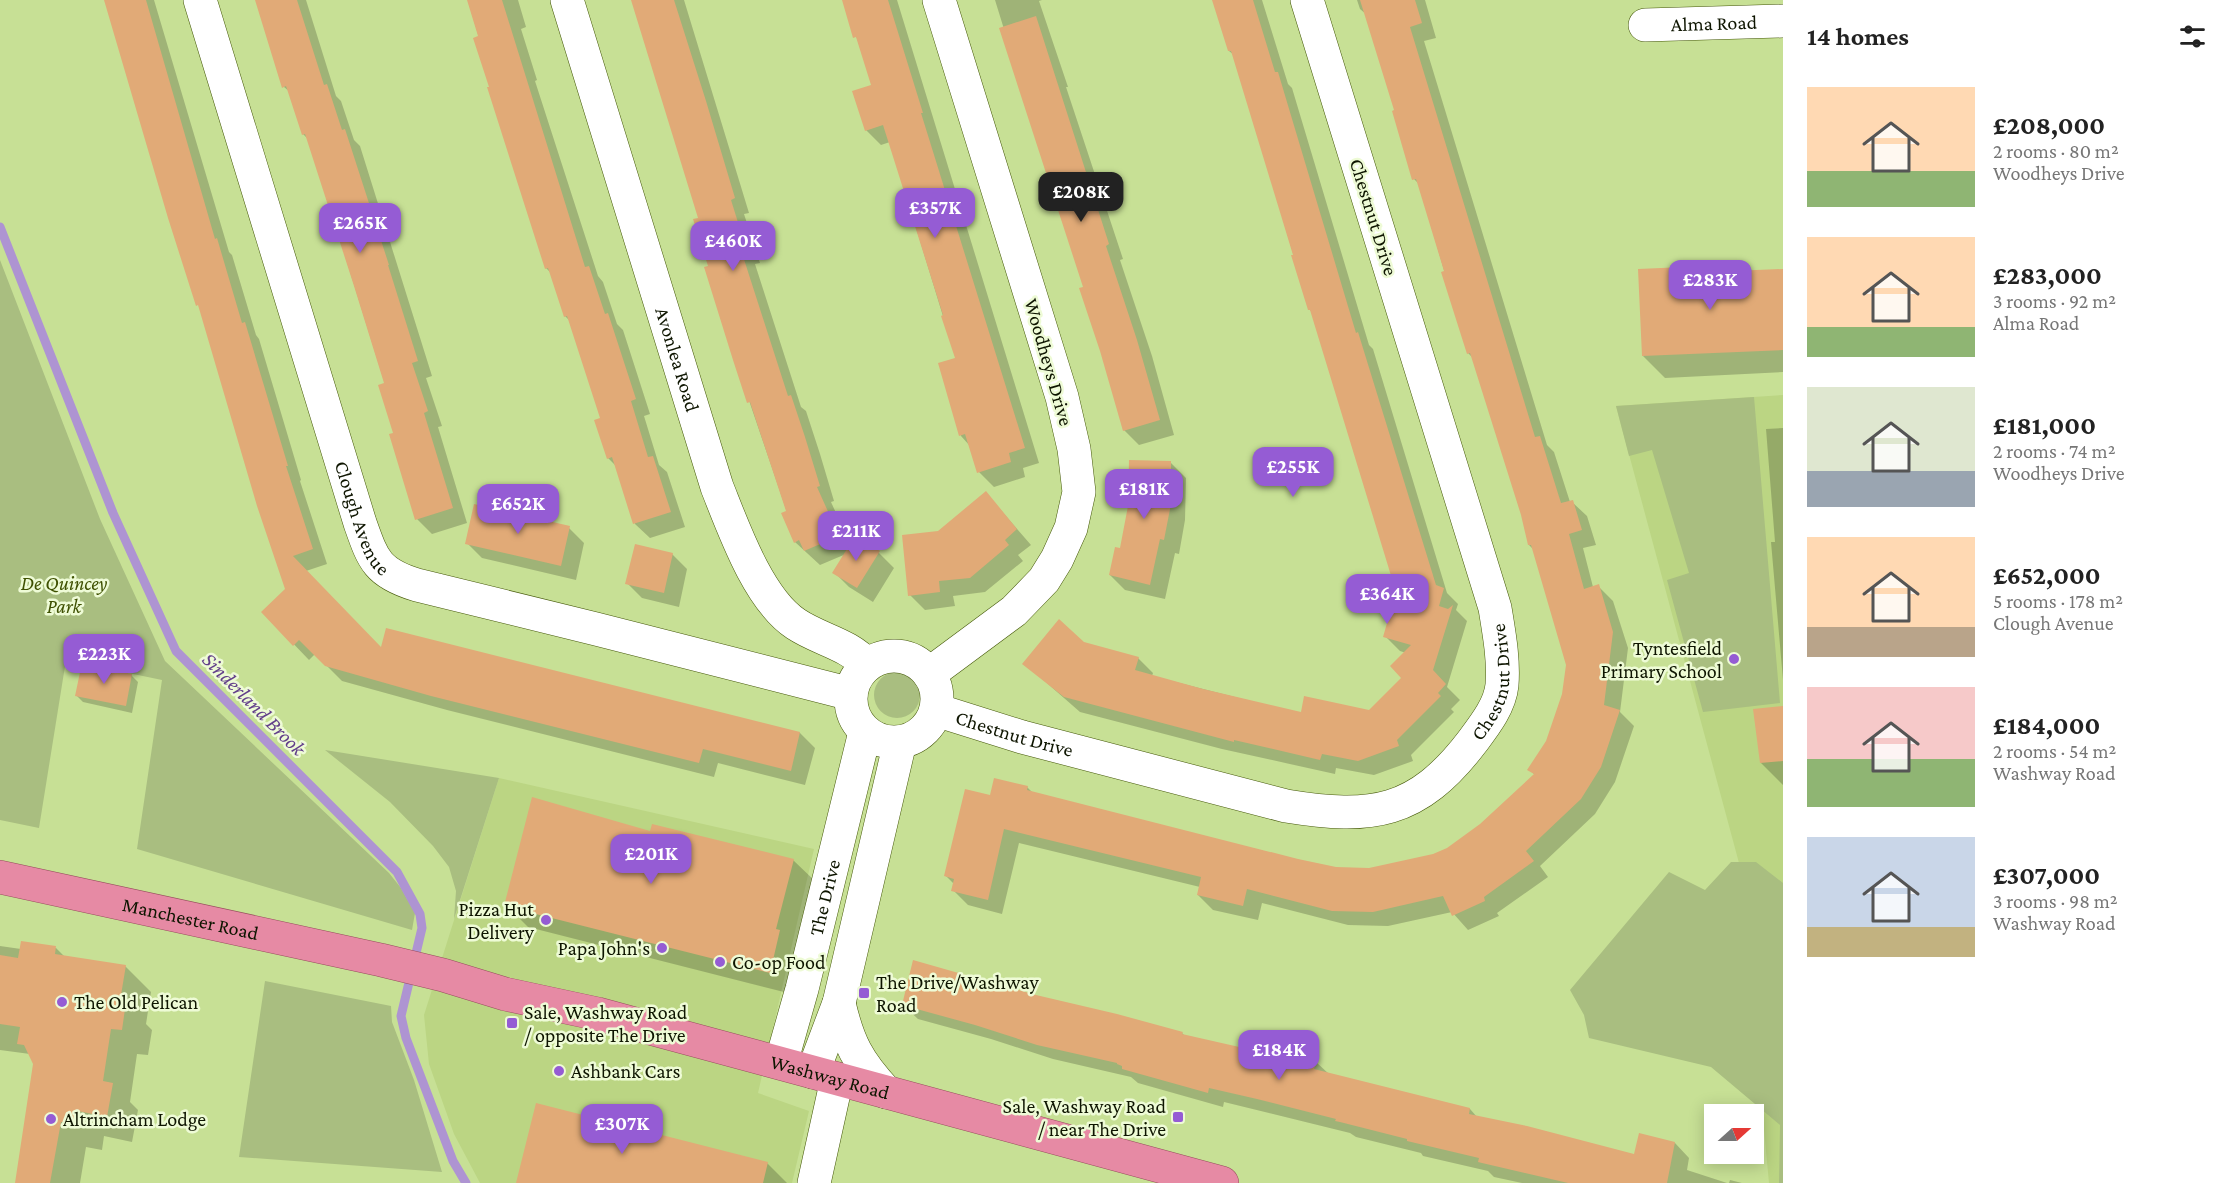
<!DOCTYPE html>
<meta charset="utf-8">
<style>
:root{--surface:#fff;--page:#f2f2f2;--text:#222;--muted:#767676;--accent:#955cd4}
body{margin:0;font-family:"Crimson Pro",serif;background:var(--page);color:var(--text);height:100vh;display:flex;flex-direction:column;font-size:22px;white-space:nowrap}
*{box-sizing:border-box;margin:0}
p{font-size:20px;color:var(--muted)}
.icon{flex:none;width:33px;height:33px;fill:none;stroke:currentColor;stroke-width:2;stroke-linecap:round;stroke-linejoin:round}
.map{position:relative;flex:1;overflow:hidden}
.panel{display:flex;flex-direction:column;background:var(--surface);width:450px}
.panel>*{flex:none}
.needle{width:39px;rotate:69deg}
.tools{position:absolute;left:1704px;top:1104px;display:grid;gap:12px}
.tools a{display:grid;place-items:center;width:60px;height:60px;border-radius:0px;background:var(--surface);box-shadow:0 3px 15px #0003;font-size:30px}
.price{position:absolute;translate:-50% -51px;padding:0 14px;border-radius:12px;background:var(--accent);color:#fff;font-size:20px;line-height:39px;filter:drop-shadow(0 2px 3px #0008)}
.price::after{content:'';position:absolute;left:50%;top:36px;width:18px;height:14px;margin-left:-9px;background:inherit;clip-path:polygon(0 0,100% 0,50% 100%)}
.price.on{background:#222;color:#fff}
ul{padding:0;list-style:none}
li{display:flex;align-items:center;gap:18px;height:150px;padding:0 24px}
li span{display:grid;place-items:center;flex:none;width:168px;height:120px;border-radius:0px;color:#555}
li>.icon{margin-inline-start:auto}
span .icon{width:72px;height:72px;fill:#fffc;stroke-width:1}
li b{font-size:26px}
h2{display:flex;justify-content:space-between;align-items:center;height:72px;padding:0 24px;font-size:26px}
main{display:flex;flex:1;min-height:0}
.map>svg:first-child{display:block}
.built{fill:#bbd583}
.green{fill:#a9be80}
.shadow{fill:#0003}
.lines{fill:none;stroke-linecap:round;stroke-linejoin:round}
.stream{stroke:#ae94d2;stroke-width:9}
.building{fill:#e1aa77}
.minor-casing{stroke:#455809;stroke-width:34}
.trunk-casing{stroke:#964e5c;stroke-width:34}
.minor{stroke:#fff;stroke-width:33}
.trunk{stroke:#e68aa4;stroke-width:33}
.poi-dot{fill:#955cd4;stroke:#eefbd6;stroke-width:2}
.labels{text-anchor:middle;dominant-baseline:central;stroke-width:5;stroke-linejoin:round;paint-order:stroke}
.street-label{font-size:20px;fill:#0e1500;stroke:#eefbd6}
.park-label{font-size:20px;font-style:italic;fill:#3e5001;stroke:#eefbd6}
.poi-label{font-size:20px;fill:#0e1500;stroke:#eefbd6;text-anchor:start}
.water-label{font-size:21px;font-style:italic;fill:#623f8a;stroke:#eefbd6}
</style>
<main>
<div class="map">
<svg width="1783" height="1183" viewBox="0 0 1783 1183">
<rect width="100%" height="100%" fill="#c7e095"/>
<path class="built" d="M1783 395V1183H1769L1739 863 1616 406Z
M499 778 814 849 758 1093 809 1111 792 1183H480L454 1134 429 1064 424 1015Z"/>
<path class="green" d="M0 260 100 519 165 661 389 873 401 888 415 913 412 930 137 849 162 680 66 660 39 828 0 820Z
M1754 397 1780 703 1703 712 1667 580 1689 573 1652 450 1629 456 1616 406Z
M874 695a23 23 0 1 1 46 0a23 23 0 1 1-46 0Z
M325 750 499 778 454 919 456 891 449 867 433 846 390 802Z
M1731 862H1756L1783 883V1183H1779L1780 1125 1711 1067 1589 1038 1584 1015 1570 990 1669 872 1705 890Z
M265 981 391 1006 392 1022 414 1080 442 1172 239 1157Z"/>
<path class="shadow" d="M106 0H154L229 252 232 255 256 335 259 339 301 480 300 481 327 564 306 571 382 650 800 733 815 748 805 785 718 763 714 777 447 710 342 681 315 654 309 660 263 612 286 589Z
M257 0H306L336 96 341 101 354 140 360 146 432 376 426 378 442 426 438 427 467 523 432 534 417 519 385 384 309 140 303 134 290 92 284 87Z
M468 0H518L526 27 521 29 537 80 535 81 598 276 603 282 617 324 623 330 650 414 644 416 659 465 667 472 685 527 650 538 635 524 616 466 608 458 602 419 570 321 565 316 552 274 546 268Z
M632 0H684L749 213 744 214 760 263 755 264 801 407 806 411 820 454 834 501 831 502 851 546 856 538 879 553 894 568 873 602 849 587 834 572 846 554 820 565 795 542 787 512 723 324 700 219Z
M844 0H897L1039 463 1023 468 1025 477 994 487 979 472 970 446 961 436 940 364 956 359 890 142 881 145 866 130 873 86Z
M995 0H1042L1039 1 1068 87H1066L1123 259 1120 260 1152 356 1174 435 1139 445 1124 430 1084 288Z
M1214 0H1262L1288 84 1292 88 1369 345 1373 349 1447 593 1458 604 1456 610 1467 621 1447 687 1460 700 1451 709 1454 712 1411 755 1413 761 1374 775 1336 768 1335 774 1222 749 1080 712 1024 663 1083 643 1138 658 1153 673 1152 676 1302 714 1369 712 1403 678 1406 653 1400 651 1385 636 1398 592 1312 312 1310 310 1234 55 1229 51Z
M1357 0H1425L1436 38 1424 41 1547 445 1554 452 1570 502H1572L1587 516 1596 545 1583 548 1593 587 1598 586 1613 601 1628 648 1620 712 1634 726 1615 782 1595 814 1540 866 1548 877 1497 913 1499 916 1468 930 1452 912 1388 926 1348 925 1262 903 1258 920 1213 910 1198 895 1200 887 1019 843 1002 914 968 905 953 890 954 884 946 876 992 796 1027 787 1033 793 1335 869 1369 870 1433 855 1448 849 1481 825 1535 775 1529 769 1547 741 1564 694 1567 665 1534 550 1529 545 1522 515 1473 358 1468 353 1419 184 1414 179 1396 111 1367 15 1360 9Z
M1707 267 1713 274 1783 270V372L1665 378 1643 356Z
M1783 428V680L1771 542H1775L1766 429Z
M1171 463 1186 478 1185 520 1179 554 1175 553 1165 599 1125 590 1110 575 1121 550 1129 506Z
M986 493 1031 545 1018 555 1023 561 985 592 953 596 955 606 925 610 910 595 939 532Z
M569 528 584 543 576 580 482 558 467 543Z
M672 554 687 569 679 607 642 598 627 583Z
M131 675 138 682 132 713 83 702 76 695Z
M1783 708V785L1761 763Z
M651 833 793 860 816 882 792 994 528 927 506 905Z
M0 946 21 949 56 948 65 957 125 966 151 992 146 1024 152 1030 148 1055 137 1054 130 1102 138 1110 132 1142 104 1136 102 1150 86 1147 80 1183H17L35 1064 30 1054 0 1050Z
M1036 996 1182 1033 1185 1036 1271 1056 1316 1062 1329 1074 1470 1109 1477 1117 1635 1156 1675 1143 1689 1158 1687 1170 1727 1183H1522L1494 1177 1488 1171 1423 1156 1421 1153 1356 1137 1350 1133 1224 1102 1223 1107 1138 1083 1131 1077 1053 1059 991 1039 918 1019 903 1005Z
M767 1163 787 1183H517Z
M1730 1180 1742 1183H1729Z"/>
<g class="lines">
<path class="stream" d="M0 227 113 513 176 651 397 872 420 914 422 928 401 1016 406 1038 453 1161 466 1183"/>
</g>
<path class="building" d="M104 0H146L215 239 217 238 242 323 245 322 288 466H286L313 549 293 556 381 647 386 628 800 732 791 771 703 749 699 763 431 696 325 666 299 640 293 646 261 612 285 589 257 506 198 305 196 306 168 218Z
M255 0H297L324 85 327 84 342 130 345 129 389 265H388L418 361 412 363 428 411 424 413 453 508 415 520 389 434 393 433 378 385 384 383 354 286 305 134 302 135 286 86 282 88Z
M467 0H502L585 267 589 266 605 314 608 313 636 399 631 401 648 457 653 456 671 512 633 524 612 457 607 459 594 420 600 418 567 316 564 317 548 268 545 269 487 87H489L473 38 478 36Z
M631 0H674L706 101 735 198 731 200 746 248 741 250 788 396 791 395 805 437 820 486 817 487 839 536 804 551 799 540 794 543 781 513 786 511 750 402 747 403 733 360 704 267 708 266 693 219 698 218Z
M842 0H888L923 113H921L1025 448 1009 453 1011 462 977 473 965 434 959 436 938 363 955 358 941 316 943 315 883 125 865 131 852 91 871 85 856 37 853 38Z
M1212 0H1253L1275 72H1278L1356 333 1358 332 1436 585 1444 588 1439 606 1448 609 1453 605 1433 670 1446 684 1438 693 1441 696 1397 740 1399 746 1358 761 1322 754 1320 760 1234 740V742L1064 697 1022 664 1059 619 1084 642 1139 657 1135 670 1203 689 1301 712 1304 696 1369 710 1401 678 1390 666 1411 645 1383 637 1396 592 1310 310H1308L1291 255H1293L1231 51H1228Z
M1360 0H1415L1422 23 1410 27 1535 437 1540 436 1561 503 1573 500 1582 530 1569 534 1584 589 1599 584 1613 632 1604 705 1620 710 1601 767 1581 799 1526 851 1534 861 1484 897 1485 901 1452 916 1443 896 1373 912 1332 911 1247 889 1243 906 1197 895 1201 877 1004 829 988 900 951 891 954 879 944 876 965 789 990 795 994 778 1028 786 1027 790 1298 859 1336 867 1369 868 1433 854 1447 848 1480 824 1534 774 1527 770 1546 741 1562 694 1566 665 1531 545H1528L1521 515 1470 353 1467 354 1441 272 1444 271 1416 179 1412 180 1392 111 1394 110Z
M1036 16 1109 244 1106 246 1137 340 1160 420 1123 431 1100 351 1079 288 1083 287 999 28Z
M1707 266 1708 272 1783 269V350L1642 356 1638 269Z
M1129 460 1171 461V504L1164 540 1160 539 1150 585 1109 575 1115 547 1120 548 1128 506Z
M986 491 1017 529 1005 540 1009 545 970 578 939 581 940 592 908 596 902 535 938 531Z
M474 504 570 526 561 566 465 544Z
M855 536 880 551 857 588 832 573Z
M635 544 673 553 664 593 625 584Z
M82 663 132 674 126 706 75 696Z
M1783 706V761L1760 763 1753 709Z
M532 797 650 831 652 824 794 859 776 929 780 930 770 973 504 906Z
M21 941 56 946 55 954 126 965 120 1001 126 1002 122 1030 111 1029 103 1081 113 1083 107 1117 78 1111 76 1125 61 1122 50 1183H15L33 1064 24 1045 17 1044 20 1027 0 1024V955L18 958Z
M913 960 1036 995 1117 1014 1183 1032 1182 1034 1270 1054 1271 1048 1317 1060 1314 1069 1470 1108 1469 1114 1527 1126 1634 1154 1639 1133 1675 1142 1667 1183H1568L1482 1163 1478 1162 1479 1158 1407 1141V1139L1340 1122 1335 1121 1336 1119 1257 1099 1209 1088 1208 1093 1122 1069V1066L1117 1064V1063L1037 1045 975 1025 902 1005Z
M536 1103 768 1162 763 1183H516Z"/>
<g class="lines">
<defs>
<g id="minor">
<path id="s1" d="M200 0 360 523C373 560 377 573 417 585L596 629 851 694"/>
<path id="s2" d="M567 0 717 487C733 527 758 599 796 624 820 640 847 643 867 665"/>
<path id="s3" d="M1645 25 1783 21"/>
<circle cx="894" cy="699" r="43"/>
<path d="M929 674 1014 611 1044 580 1057 559 1071 528 1079 492 1074 449 1062 397 939 0"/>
<path id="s4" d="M936 710 1022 737 1286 806C1372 820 1417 814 1472 742 1484 726 1500 706 1502 685 1504 659 1499 633 1495 608L1307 0"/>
<path d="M839 1003C848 1043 858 1062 886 1092"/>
<path id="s5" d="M781 1063 802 989 865 732"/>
<path d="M813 1072 839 1003 900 742"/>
<path d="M814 1183 837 1079"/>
</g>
<g id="trunk">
<path id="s6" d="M0 877 381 960 443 975 505 994 598 1014 1222 1183"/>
</g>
</defs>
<use href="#minor" class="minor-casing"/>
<use href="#trunk" class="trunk-casing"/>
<use href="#minor" class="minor"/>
<use href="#trunk" class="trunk"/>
</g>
<g class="poi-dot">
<circle cx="1734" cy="659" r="6"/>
<circle cx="546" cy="920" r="6"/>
<circle cx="662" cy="948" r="6"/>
<circle cx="720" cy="962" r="6"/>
<rect x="858" y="987" width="12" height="12" rx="3"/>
<circle cx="62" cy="1002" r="6"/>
<rect x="506" y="1017" width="12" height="12" rx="3"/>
<circle cx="559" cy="1071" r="6"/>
<rect x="1172" y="1111" width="12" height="12" rx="3"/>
<circle cx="51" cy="1119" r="6"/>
</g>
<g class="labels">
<g class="street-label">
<text stroke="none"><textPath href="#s3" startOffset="69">Alma Road</textPath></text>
<text transform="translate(1374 217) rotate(73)">Chestnut Drive</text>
<text stroke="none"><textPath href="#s2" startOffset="376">Avonlea Road</textPath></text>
<text transform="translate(1049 362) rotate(74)">Woodheys Drive</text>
<text stroke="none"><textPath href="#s1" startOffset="543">Clough Avenue</textPath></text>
<text stroke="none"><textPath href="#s4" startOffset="640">Chestnut Drive</textPath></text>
<text stroke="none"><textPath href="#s4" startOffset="82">Chestnut Drive</textPath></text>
<text stroke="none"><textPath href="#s5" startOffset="171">The Drive</textPath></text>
<text stroke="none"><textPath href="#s6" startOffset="195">Manchester Road</textPath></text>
<text stroke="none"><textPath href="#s6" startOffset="854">Washway Road</textPath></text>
</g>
<g class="park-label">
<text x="64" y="583">De Quincey<tspan x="64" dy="23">Park</tspan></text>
</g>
<g class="poi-label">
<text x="1722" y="648" text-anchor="end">Tyntesfield<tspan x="1722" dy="23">Primary School</tspan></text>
<text x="534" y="909" text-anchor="end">Pizza Hut<tspan x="534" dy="23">Delivery</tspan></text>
<text x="650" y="948" text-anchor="end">Papa John's</text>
<text x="732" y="962">Co-op Food</text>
<text x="876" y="982">The Drive/Washway<tspan x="876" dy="23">Road</tspan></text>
<text x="74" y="1002">The Old Pelican</text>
<text x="524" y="1012">Sale, Washway Road<tspan x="524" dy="23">/ opposite The Drive</tspan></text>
<text x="571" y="1071">Ashbank Cars</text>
<text x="1166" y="1106" text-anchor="end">Sale, Washway Road<tspan x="1166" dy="23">/ near The Drive</tspan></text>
<text x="63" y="1119">Altrincham Lodge</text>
</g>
<g class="water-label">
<text transform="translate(254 704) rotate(45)">Sinderland Brook</text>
</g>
</g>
</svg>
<div class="tools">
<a><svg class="needle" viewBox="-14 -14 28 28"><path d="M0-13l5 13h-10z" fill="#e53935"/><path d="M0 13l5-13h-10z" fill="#767676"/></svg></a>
</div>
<b class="price on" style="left:1081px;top:223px">£208K</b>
<b class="price" style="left:935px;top:239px">£357K</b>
<b class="price" style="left:360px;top:254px">£265K</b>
<b class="price" style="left:733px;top:272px">£460K</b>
<b class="price" style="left:1710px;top:311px">£283K</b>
<b class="price" style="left:1293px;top:498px">£255K</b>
<b class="price" style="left:1144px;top:520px">£181K</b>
<b class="price" style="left:518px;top:535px">£652K</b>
<b class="price" style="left:856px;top:562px">£211K</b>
<b class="price" style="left:1387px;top:625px">£364K</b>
<b class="price" style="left:104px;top:685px">£223K</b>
<b class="price" style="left:651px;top:885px">£201K</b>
<b class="price" style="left:1279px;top:1081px">£184K</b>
<b class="price" style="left:622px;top:1155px">£307K</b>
</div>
<section class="panel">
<h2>14 homes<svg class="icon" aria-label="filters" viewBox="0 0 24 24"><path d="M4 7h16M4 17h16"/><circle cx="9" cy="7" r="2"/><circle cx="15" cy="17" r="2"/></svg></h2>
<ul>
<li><span style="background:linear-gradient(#ffd9b3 70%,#8fb573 0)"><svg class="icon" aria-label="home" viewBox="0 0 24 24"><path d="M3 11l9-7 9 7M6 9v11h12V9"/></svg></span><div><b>£208,000</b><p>2 rooms · 80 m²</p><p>Woodheys Drive</p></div></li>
<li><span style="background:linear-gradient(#ffd9b3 75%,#8fb573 0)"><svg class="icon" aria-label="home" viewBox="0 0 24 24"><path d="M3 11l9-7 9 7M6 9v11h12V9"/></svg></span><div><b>£283,000</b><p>3 rooms · 92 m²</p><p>Alma Road</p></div></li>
<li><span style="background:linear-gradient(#dfe7d0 70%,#9aa5b1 0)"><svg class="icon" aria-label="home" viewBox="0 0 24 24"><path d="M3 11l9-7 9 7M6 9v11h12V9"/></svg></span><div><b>£181,000</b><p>2 rooms · 74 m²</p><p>Woodheys Drive</p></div></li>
<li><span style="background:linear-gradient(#ffd9b3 75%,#b9a48a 0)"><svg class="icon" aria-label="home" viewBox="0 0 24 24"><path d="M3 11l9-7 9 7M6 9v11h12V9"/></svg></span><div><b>£652,000</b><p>5 rooms · 178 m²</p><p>Clough Avenue</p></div></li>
<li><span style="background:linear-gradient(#f6c9c9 60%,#8fb573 0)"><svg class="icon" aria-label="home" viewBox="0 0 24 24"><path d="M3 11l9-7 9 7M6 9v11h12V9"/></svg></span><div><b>£184,000</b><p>2 rooms · 54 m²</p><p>Washway Road</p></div></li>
<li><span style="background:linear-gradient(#c9d6e8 75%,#c2b280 0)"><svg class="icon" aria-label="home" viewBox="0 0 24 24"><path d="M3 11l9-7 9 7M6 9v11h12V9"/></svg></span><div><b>£307,000</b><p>3 rooms · 98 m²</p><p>Washway Road</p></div></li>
</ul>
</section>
</main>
